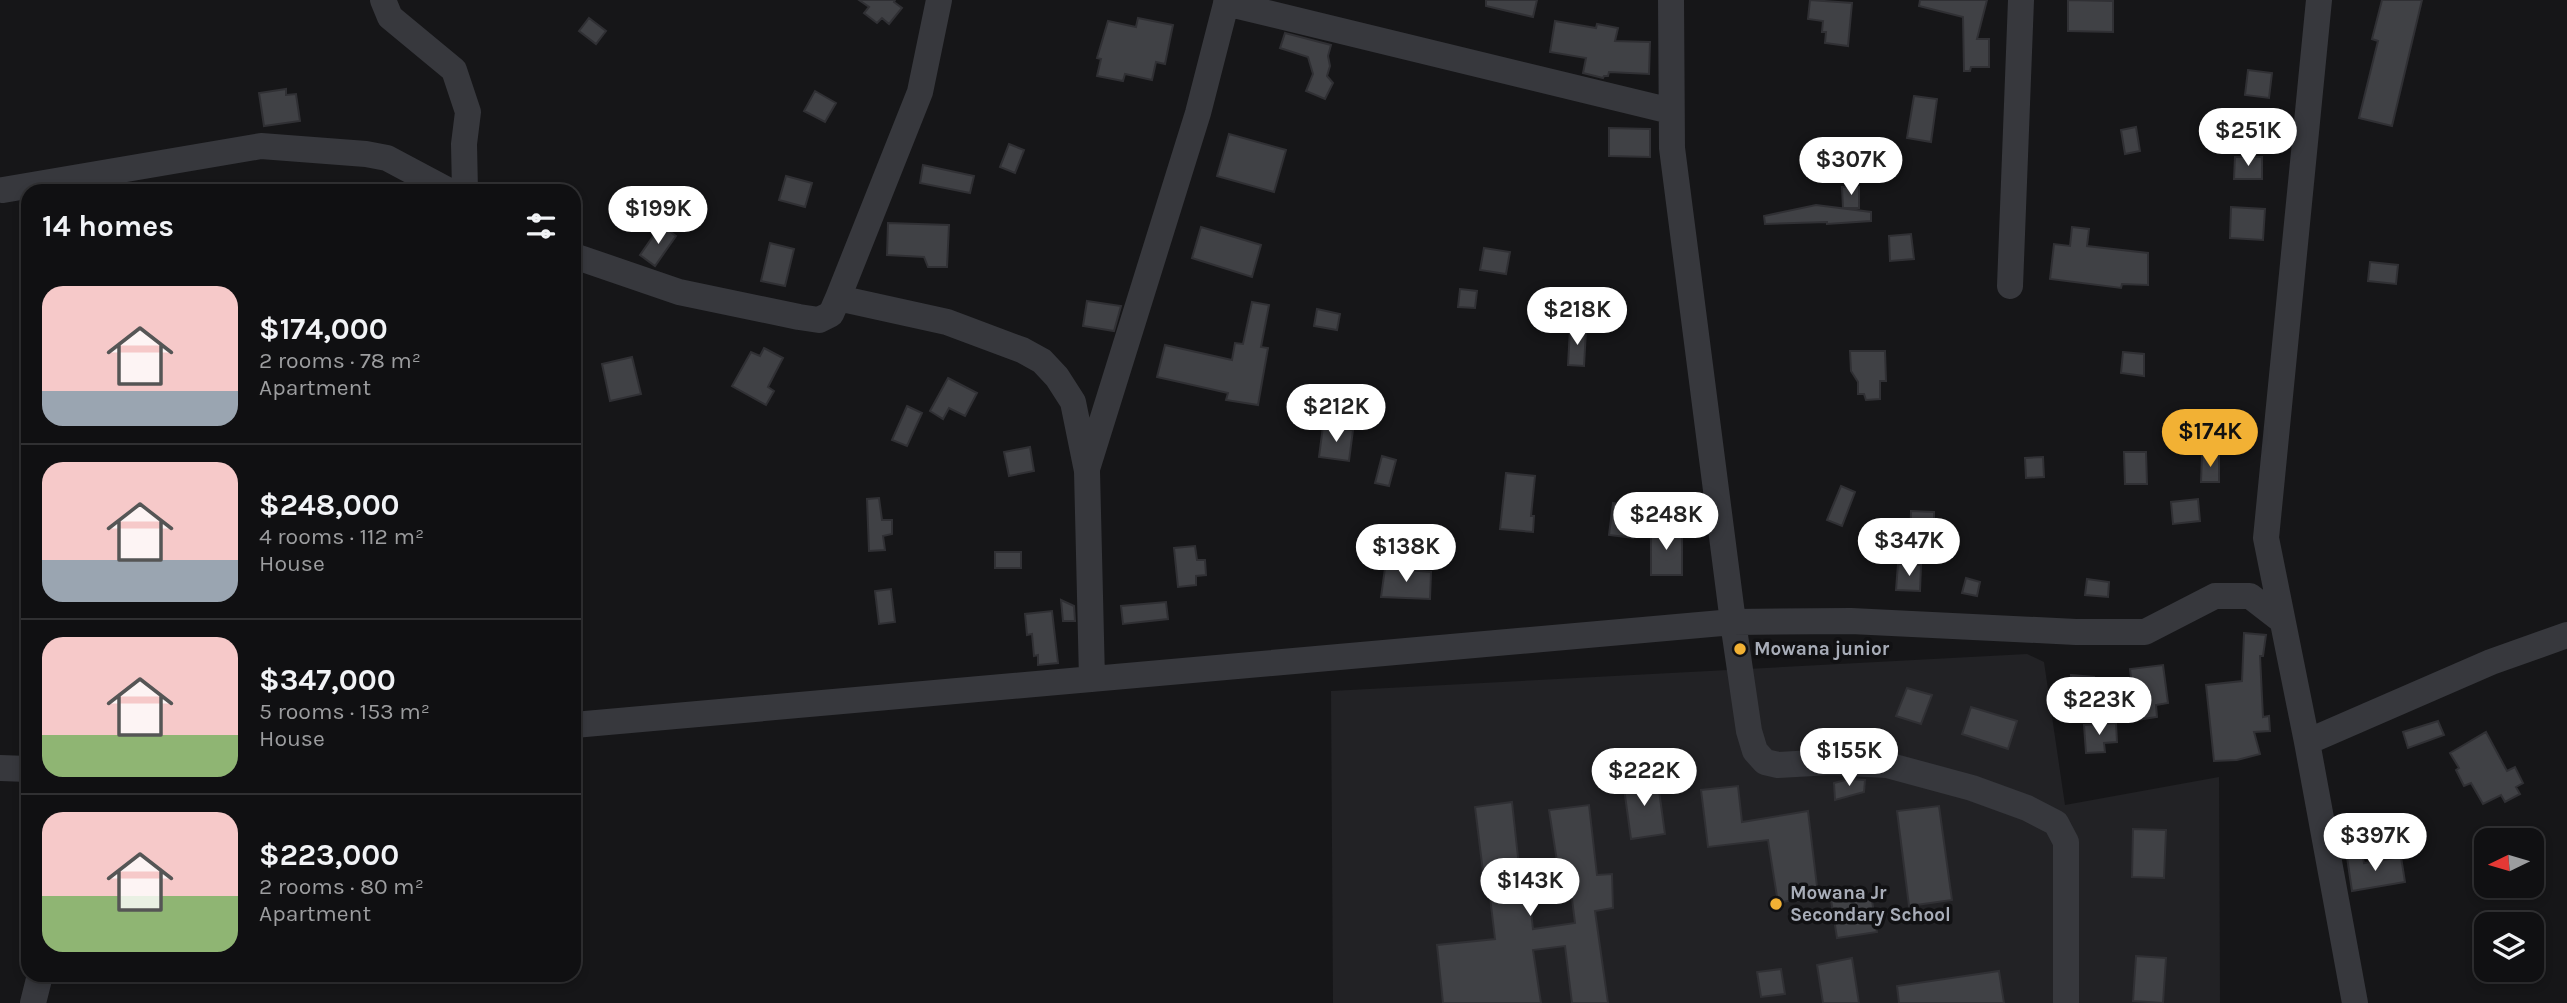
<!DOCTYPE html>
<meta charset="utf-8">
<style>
:root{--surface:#101012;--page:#1e1e20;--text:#f1f3f6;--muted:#9c9d9f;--line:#303032;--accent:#f2b134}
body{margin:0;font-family:Karla,sans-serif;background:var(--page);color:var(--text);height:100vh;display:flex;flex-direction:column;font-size:26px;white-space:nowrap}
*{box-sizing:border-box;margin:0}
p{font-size:23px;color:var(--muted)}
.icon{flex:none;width:38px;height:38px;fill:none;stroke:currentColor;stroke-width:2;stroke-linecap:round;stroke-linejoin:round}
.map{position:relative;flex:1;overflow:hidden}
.side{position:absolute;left:21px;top:184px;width:560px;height:798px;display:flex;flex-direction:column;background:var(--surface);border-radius:21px;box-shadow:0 4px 10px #0003,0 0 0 2px var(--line)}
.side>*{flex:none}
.needle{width:46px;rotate:265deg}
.fabs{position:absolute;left:2474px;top:828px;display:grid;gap:14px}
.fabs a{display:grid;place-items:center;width:70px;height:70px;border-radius:14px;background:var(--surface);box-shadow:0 4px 10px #0003,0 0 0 2px var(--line);font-size:35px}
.price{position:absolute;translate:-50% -60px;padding:0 16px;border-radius:24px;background:#fff;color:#222;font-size:23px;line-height:46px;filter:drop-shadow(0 2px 4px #0008)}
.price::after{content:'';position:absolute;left:50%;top:42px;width:21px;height:16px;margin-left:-10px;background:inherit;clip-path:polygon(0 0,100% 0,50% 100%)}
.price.current{background:var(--accent);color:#111}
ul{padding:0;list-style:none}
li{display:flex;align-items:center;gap:21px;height:175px;padding:0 21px}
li+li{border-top:2px solid var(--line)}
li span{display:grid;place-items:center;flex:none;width:196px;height:140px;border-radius:21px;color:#555}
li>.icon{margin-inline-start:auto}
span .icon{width:84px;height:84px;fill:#fffc;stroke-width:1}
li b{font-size:30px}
h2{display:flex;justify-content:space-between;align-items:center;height:84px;padding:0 21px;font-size:30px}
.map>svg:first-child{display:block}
.built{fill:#222225}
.building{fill:#404145;stroke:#303034;stroke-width:2}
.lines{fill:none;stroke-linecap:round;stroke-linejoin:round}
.minor{stroke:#37383d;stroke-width:26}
.poi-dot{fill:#f2b134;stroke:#111113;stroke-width:2.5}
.labels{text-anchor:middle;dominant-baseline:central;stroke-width:7;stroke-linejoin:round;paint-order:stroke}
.poi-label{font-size:19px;font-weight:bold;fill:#a8adb8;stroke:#111113;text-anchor:start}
</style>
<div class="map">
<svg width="2567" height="1003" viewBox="0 0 2567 1003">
<rect width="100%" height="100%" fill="#161618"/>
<path class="built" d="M2027 654 2044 662 2065 805 2219 777 2220 1003H1333L1331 691Z"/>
<path class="building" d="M859 0H895L894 2 902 8 889 24 882 18 877 23 864 13 869 7Z
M1486 0H1537L1533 17 1486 6Z
M1810 0 1852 3 1848 46 1825 43 1826 32H1822L1823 21 1808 19Z
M1920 0H1987L1977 39H1989V67H1971L1970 71H1964L1963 17 1919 6Z
M2068 0 2113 1V32L2068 31Z
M2382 0H2422L2392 126 2359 118 2378 41 2372 39Z
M589 18 606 31 596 44 579 31Z
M1138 18 1173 25 1165 64 1156 62 1152 80 1125 74 1123 81 1097 76 1101 59 1097 58 1108 21 1136 27Z
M1555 21 1596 28 1597 24 1618 28 1615 41 1650 42 1649 74 1609 72 1608 76H1604L1603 78 1583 73 1586 58 1550 52Z
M1285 33 1331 45 1328 56 1330 66 1327 76 1333 83 1325 99 1306 91 1313 74 1308 57 1280 48Z
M2248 70 2272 73 2269 98 2245 95Z
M286 89V95L296 94 300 121 264 126 259 93Z
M815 91 836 103 825 122 804 111Z
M1914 96 1937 99 1931 142 1907 138Z
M2136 127 2140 151 2125 154 2121 130Z
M1609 128 1650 129V157L1609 156Z
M1229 134 1286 150 1274 192 1217 176Z
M1009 144 1024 150 1015 173 1000 167Z
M2235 157H2262V179H2234Z
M923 165 974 176 970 193 920 183Z
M786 176 812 183 805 207 779 200Z
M1842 187H1859V208H1843Z
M1816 205 1871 212V221L1827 224V222L1765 224 1764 216Z
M2231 207 2265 209 2263 240 2230 238Z
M888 223 949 225 947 267H928L924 257 887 255Z
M661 225 676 236 655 266 640 255Z
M1201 227 1261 245 1252 277 1192 258Z
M2072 227 2089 229 2087 246 2148 253V285L2122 284 2121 288 2050 279 2054 244 2070 246Z
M1911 234 1914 259 1890 261 1889 236Z
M770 243 794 249 785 286 761 281Z
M1484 248 1510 252 1506 274 1480 270Z
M2370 262 2398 265 2396 284 2368 281Z
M1460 289 1477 291 1475 308 1458 307Z
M1087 301 1121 306 1114 331 1083 326Z
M1252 302 1269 305 1261 347 1268 348 1258 405 1226 400 1228 393 1157 377 1165 345 1232 360 1235 343 1243 344Z
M1317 309 1340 314 1337 330 1314 326Z
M1570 329 1586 330 1584 366 1568 365Z
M764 348 783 358 768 387 774 391 766 405 732 386 751 352 760 356Z
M1850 351H1885L1886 381H1880V399L1866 400 1864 394H1858V382L1851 371Z
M2123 352 2144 354V376L2121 373Z
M632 357 641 394 610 401 602 364Z
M948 378 977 393 965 416 949 408 943 419 930 411Z
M907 406 922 413 907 446 892 440Z
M1323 426 1353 430 1349 461 1319 457Z
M1030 447 1034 471 1009 476 1004 452Z
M2124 452H2146L2147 484H2125Z
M1382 456 1396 460 1389 486 1375 483Z
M2202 456H2219V482H2201Z
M2043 457 2044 477 2026 478 2025 458Z
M1506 473 1535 476 1531 516H1534L1533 532 1500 529Z
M1841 486 1855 492 1842 526 1827 520Z
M879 498 882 520H892V534L883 536 885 550 869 551 867 499Z
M2198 499 2200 521 2173 524 2171 502Z
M1613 503 1637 507 1633 538 1609 535Z
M1911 511 1934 512V547H1910Z
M1651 529 1682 530V575H1651Z
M1195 546 1197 560H1205L1206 575 1196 576V585L1178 587 1174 548Z
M995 552H1021V568H995Z
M1898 564 1921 565 1920 591 1896 590Z
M1385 568 1431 572 1430 599 1381 597Z
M1966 578 1980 582 1977 596 1962 593Z
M2087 579 2109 582 2108 597 2085 595Z
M891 589 895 622 879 624 875 591Z
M1061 600 1074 606 1075 621H1063Z
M1166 602 1168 619 1123 624 1121 606Z
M1052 611 1058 663 1038 665V655L1034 656 1032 634 1027 635 1025 614Z
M2244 633 2266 635 2263 656H2260L2263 717 2269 716 2270 731 2254 732 2260 754 2237 760 2214 761 2206 685 2242 681Z
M2163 665 2168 703 2156 705 2157 717 2136 720 2130 669Z
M2071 675 2094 677 2092 705 2069 703Z
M1907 688 1932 695 1921 724 1896 716Z
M1971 707 2017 721 2008 749 1962 734Z
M2438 721 2444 735 2408 748 2403 732Z
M2116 723 2117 742 2104 743 2105 752 2086 753 2084 725Z
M2486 732 2507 771 2515 767 2523 783 2516 787 2520 794 2505 802 2501 795 2483 804 2471 783 2464 786 2456 770 2459 768 2450 753Z
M1657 776 1665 834 1631 839 1623 781Z
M1849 779 1865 780 1864 792 1835 800 1834 783Z
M1738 786 1742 822 1808 811 1818 895 1778 903 1768 840 1708 847 1701 790Z
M1512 802 1522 894 1529 893 1533 929 1575 923 1568 867 1558 868 1549 810 1589 805 1597 875 1612 874 1613 908 1595 911 1608 1003H1572L1565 946 1533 950 1541 1003H1443L1437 945 1495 939 1488 880H1484L1475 807Z
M1939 806 1952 900 1909 906 1897 811Z
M2133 829 2166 830 2164 878 2132 877Z
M2362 854 2364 863 2401 857 2405 882 2352 891 2347 857Z
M1871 894 1877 932 1837 938 1831 900Z
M2136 956 2166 958 2163 1003 2133 1001Z
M1852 958 1859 1003H1823L1817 965Z
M1781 969 1785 994 1761 997 1757 972Z
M1999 971 2004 1003H1899L1897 986Z"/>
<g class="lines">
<path class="minor" d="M383 0 390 17 454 70 468 112 464 144 465 191
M939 0 920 92 838 298 947 322 1022 350 1042 361 1057 377 1073 402 1087 471 1092 679
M1671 0 1672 148 1733 622 1749 731 1755 751 1765 762 1778 765 1831 762 1887 765 1972 788 2027 808 2056 823 2066 842V1003
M2319 0 2266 538 2307 742 2355 1003
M1226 3 1671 111
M3 190 261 146 366 154 387 158 449 191
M574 256 679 292 799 317 819 320 831 314 838 298
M2010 286 2021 0
M1087 469 1198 113 1227 0
M574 725 1733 622 1851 621 2076 632H2145L2215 596H2250L2281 620
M2307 742 2491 662 2567 635
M0 768 28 769
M33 1003 40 975"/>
</g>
<g class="poi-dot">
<circle cx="1740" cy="649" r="7"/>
<circle cx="1776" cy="904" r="7"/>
</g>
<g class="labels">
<g class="poi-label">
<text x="1754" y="649">Mowana junior</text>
<text x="1790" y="893">Mowana Jr<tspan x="1790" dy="22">Secondary School</tspan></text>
</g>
</g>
</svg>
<div class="fabs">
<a><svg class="needle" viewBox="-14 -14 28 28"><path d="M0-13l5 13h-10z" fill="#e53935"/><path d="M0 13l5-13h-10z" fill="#9c9d9f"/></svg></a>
<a><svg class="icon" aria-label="layers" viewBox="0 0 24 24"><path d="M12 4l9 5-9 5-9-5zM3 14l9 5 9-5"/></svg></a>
</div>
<b class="price" style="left:2248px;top:168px">$251K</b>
<b class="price" style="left:1851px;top:197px">$307K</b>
<b class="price" style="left:658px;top:246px">$199K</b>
<b class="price" style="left:1577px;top:347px">$218K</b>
<b class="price" style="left:1336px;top:444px">$212K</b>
<b class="price current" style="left:2210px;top:469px">$174K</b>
<b class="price" style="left:1666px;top:552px">$248K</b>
<b class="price" style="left:1909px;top:578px">$347K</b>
<b class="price" style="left:1406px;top:584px">$138K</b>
<b class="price" style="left:2099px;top:737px">$223K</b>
<b class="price" style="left:1849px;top:788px">$155K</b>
<b class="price" style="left:1644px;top:808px">$222K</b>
<b class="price" style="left:2375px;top:873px">$397K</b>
<b class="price" style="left:1530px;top:918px">$143K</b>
<section class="side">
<h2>14 homes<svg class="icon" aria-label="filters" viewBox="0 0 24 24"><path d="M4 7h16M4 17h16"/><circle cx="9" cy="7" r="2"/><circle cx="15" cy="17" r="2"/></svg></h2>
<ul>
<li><span style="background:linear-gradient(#f6c9c9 75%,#9aa5b1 0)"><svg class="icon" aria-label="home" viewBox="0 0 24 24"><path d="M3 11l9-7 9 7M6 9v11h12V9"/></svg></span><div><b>$174,000</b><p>2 rooms · 78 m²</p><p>Apartment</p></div></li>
<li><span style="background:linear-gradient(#f6c9c9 70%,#9aa5b1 0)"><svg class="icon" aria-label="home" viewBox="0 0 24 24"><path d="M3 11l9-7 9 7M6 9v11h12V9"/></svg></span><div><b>$248,000</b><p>4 rooms · 112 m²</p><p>House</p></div></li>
<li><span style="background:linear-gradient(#f6c9c9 70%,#8fb573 0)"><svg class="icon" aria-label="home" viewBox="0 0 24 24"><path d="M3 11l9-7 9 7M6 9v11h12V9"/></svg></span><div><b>$347,000</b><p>5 rooms · 153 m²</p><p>House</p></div></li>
<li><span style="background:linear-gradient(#f6c9c9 60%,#8fb573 0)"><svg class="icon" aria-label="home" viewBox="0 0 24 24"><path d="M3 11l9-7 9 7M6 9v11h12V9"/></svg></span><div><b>$223,000</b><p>2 rooms · 80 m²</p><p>Apartment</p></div></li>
</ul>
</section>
</div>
